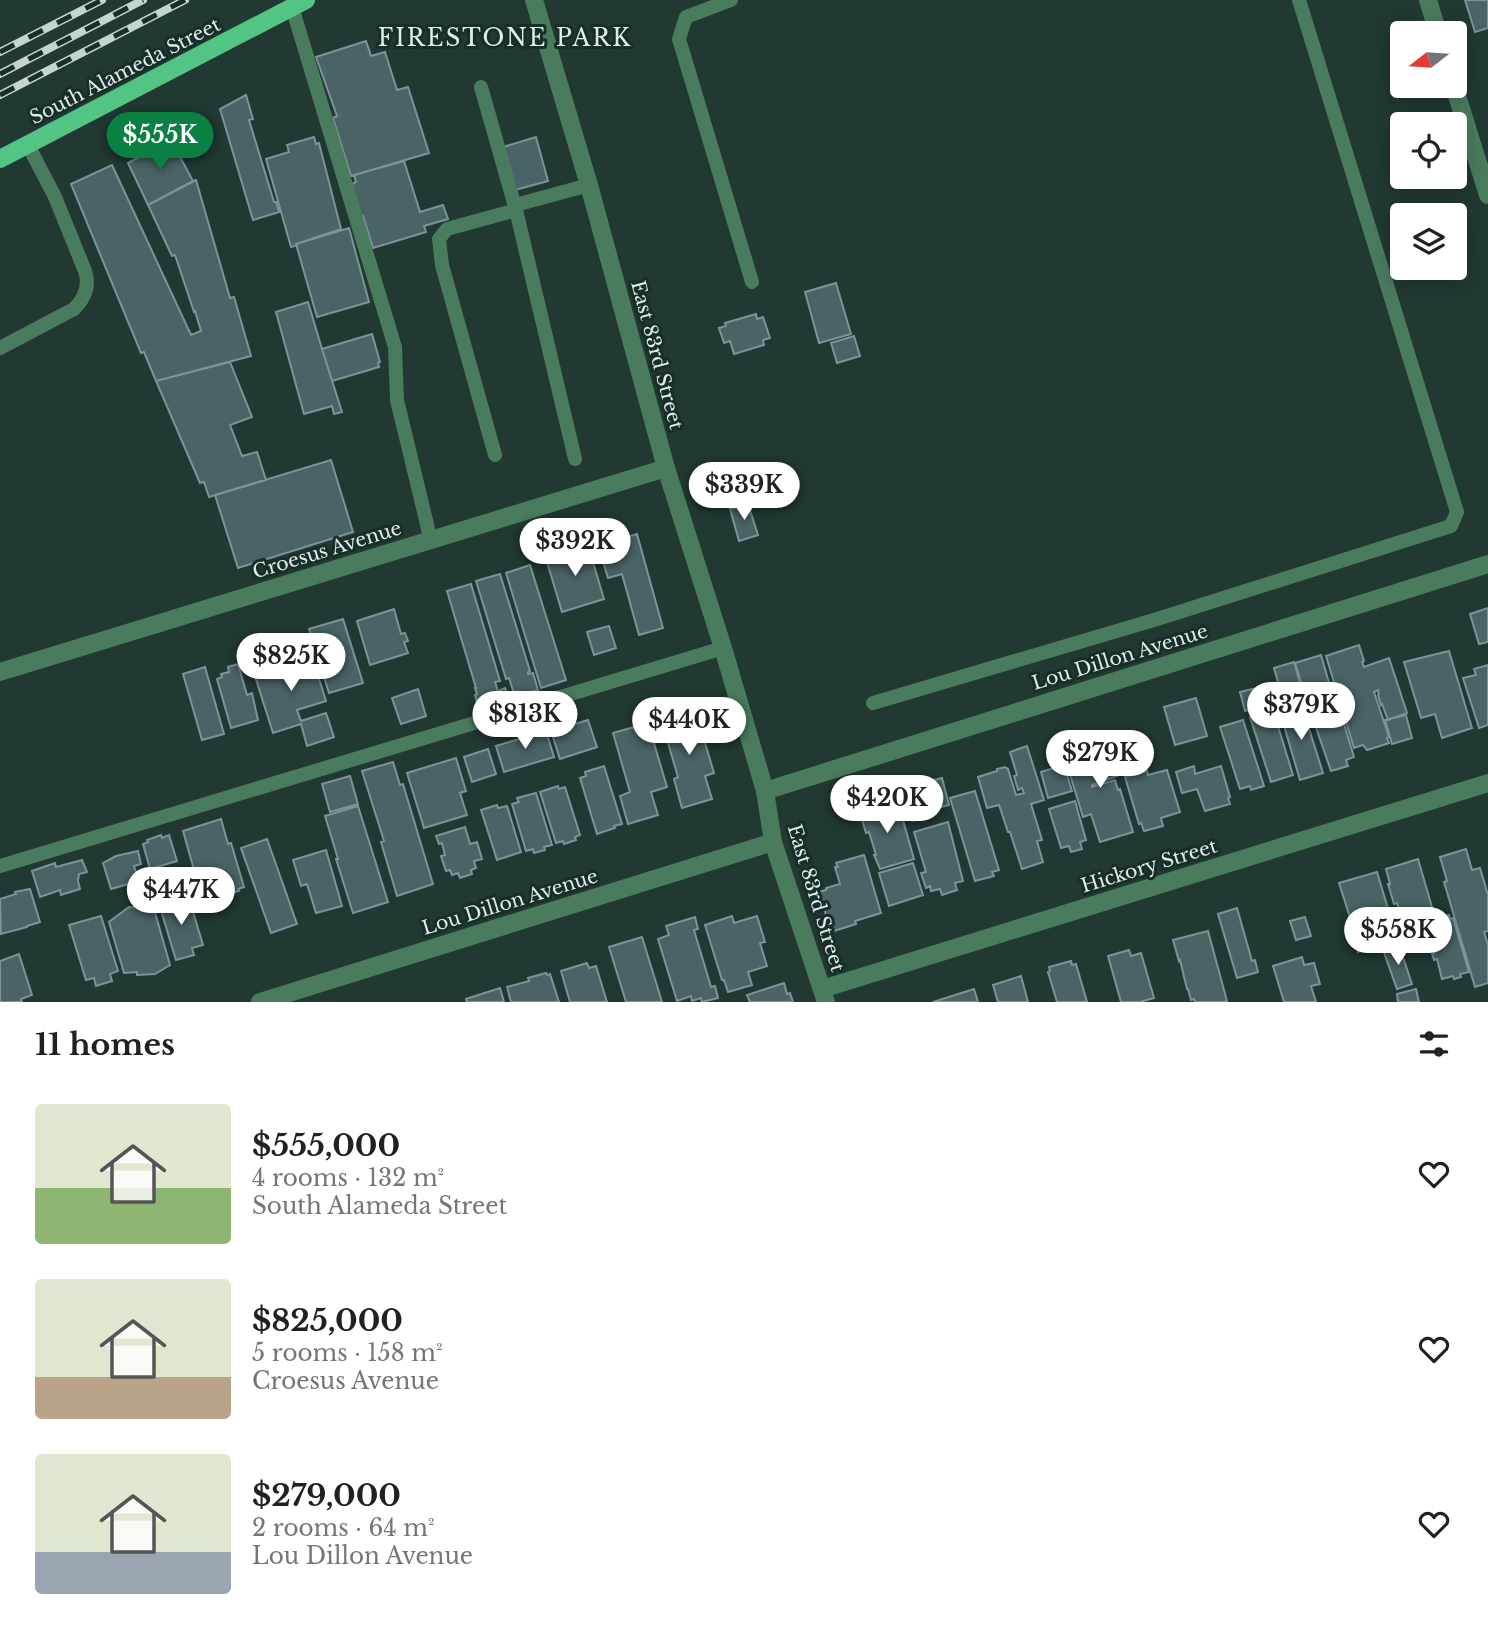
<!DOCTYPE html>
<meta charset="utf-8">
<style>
:root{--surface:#fff;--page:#f2f2f2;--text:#202124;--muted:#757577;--accent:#0b8043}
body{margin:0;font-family:"Libre Baskerville",serif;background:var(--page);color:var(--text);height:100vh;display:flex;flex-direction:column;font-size:26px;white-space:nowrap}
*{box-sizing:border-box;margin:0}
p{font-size:23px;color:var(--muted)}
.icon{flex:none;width:38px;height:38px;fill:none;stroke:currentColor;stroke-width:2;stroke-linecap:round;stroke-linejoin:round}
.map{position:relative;height:1002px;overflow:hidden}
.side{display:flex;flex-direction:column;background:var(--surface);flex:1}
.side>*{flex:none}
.needle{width:46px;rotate:253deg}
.buttons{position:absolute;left:1390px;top:21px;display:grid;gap:14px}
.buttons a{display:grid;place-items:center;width:77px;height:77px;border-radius:7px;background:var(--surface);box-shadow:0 4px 18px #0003;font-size:35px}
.price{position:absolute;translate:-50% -60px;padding:0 16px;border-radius:24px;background:#fff;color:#222;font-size:23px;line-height:46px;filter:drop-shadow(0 2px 4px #0008)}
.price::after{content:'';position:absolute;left:50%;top:42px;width:21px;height:16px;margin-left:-10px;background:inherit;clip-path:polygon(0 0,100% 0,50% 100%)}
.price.on{background:var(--accent);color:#fff}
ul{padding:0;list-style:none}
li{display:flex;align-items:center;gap:21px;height:175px;padding:0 35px}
li span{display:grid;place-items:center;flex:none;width:196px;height:140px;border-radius:7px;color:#555}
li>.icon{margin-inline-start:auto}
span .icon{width:84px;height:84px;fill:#fffc;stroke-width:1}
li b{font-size:30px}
h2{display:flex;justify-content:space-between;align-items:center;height:84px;padding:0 35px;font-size:30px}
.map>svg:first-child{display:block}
.building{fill:#4a6365;stroke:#7a9497;stroke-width:2}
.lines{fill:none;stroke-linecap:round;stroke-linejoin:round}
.service{stroke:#497c5c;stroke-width:14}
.minor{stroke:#497c5c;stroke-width:18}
.tertiary{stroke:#497c5c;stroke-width:18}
.primary{stroke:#52c483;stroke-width:18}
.rail-casing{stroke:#c6d4d1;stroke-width:8}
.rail{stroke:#182e29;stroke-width:5;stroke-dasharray:16;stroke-linecap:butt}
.labels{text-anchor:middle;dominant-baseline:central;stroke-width:6;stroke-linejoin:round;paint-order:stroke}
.street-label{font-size:19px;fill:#e0edea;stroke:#182e29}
.quarter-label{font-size:23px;letter-spacing:2px;fill:#e0edea;stroke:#182e29}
</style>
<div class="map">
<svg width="1488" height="1002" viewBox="0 0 1488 1002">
<rect width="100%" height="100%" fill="#213833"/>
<path class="building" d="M1465 0H1488V28L1475 32Z
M366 41 371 56 385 52 397 90 408 87 429 153 351 176 333 118 337 116 316 57Z
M246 95 253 119 249 120 274 202H276L279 212 253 220 220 109Z
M314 137 316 144 319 143 341 229 296 244 297 245 291 247 266 159 289 152 287 145Z
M536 137 548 181 515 190 503 147Z
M171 140 193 181 148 205 128 163Z
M404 161 420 212 443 205 448 219 424 226 426 232 373 248 363 216 361 217 352 184 356 182 354 175Z
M112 165 191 335 201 331 195 311 194 312 175 255 172 256 148 205 196 180 230 298 234 297 251 356 156 381 144 352 141 353 71 184Z
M349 228 369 302 317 317 296 244Z
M836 283 851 334 819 343 805 292Z
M308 302 322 349 342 412 334 414 332 406 304 414 276 312Z
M756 314 757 319 763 317 770 338 763 340 764 345 734 354 730 341 724 343 719 328 726 326 725 323Z
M372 334 380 362 378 363 379 367 332 381 322 349Z
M854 336 860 356 837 363 831 343Z
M230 362 252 417 230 425 242 456 257 452 266 480 209 497 204 482 200 483 156 381Z
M331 460 353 532 238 568 215 495Z
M748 504 758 535 739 541 730 509Z
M637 534 663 628 639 635 622 574 608 578 598 545Z
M581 544 583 551 589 549 604 599 562 612 547 562 553 560 551 554Z
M530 565 566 680 541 688 506 573Z
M500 574 530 671 528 672V674L533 673 538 690 515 697 509 678 506 679 476 581Z
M471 584 500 681 495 682 499 694H501L500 690 505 688 509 698 506 699V701L479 709 475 695 477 694 475 688H476L447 591Z
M1488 608V642L1479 644 1470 614Z
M394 609 401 634 405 633 408 641 404 642 408 653 370 665 357 621Z
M343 619 363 683 329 693 309 629Z
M609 626 616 648 594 655 587 632Z
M1359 645 1364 661 1362 662 1364 667 1389 658 1407 713 1388 720 1382 704 1381 705 1378 695 1379 694 1378 690 1374 692 1389 737 1387 738 1389 743 1367 750 1363 745 1354 748 1326 656Z
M271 647 277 664 284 662 282 657 293 654 294 659 311 653 326 701 297 710 301 721 326 713 334 737 307 746 301 724 273 733 248 654Z
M1449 651 1472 728 1442 738 1435 714 1421 718 1404 662Z
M1321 655 1335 703 1310 711 1295 663Z
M1294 662 1300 683 1297 684 1299 693 1289 696 1286 687 1280 689 1274 668Z
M238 664 247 695 252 693 258 720 231 728 217 679 222 677 221 674 229 672 228 667Z
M1488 665V725L1479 728 1463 678 1476 675 1474 669Z
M205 667 224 734 202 740 183 674Z
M1269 685 1274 704 1245 711 1240 692Z
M418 689 426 716 401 724 392 698Z
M1196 698 1207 736 1175 745 1164 707Z
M1301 703 1323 773 1300 780 1279 709Z
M695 709 714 773 705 776 712 799 682 808 674 779 678 777 661 719Z
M1273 710 1293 775 1271 782 1250 717Z
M1340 711 1354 757 1346 760 1348 766 1331 771 1313 719Z
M1406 715 1412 738 1392 744 1385 720Z
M588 720 597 747 560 759 551 731Z
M1243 720 1264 786 1251 790 1250 786 1240 789 1220 727Z
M648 723 667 787 651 792 658 815 628 824 620 796 630 792 613 733Z
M546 731 554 757 504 772 496 746Z
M1106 737 1120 775 1092 785V787L1115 780 1118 790 1120 789 1133 832 1100 842 1091 814 1083 817 1068 768 1083 763 1077 747Z
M1027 746 1044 800 1031 804 1042 840 1037 841 1043 862 1022 869 1010 832H1008L999 805 987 808 978 777 997 771V769L1005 767 1008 769 1016 795 1024 793 1022 788 1018 790 1014 776 1017 775 1010 752Z
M488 749 496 774 472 782 464 757Z
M456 758 466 791 460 793 467 815 424 828 407 773Z
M393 762 400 785 403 784 433 884 397 896 381 842 384 841 362 771Z
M1064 765 1072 791 1048 798 1041 772Z
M604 766 622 824 614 826 615 828 597 834 580 778 586 776 585 772Z
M1194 766 1195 774 1221 766 1230 797 1228 798 1230 804 1205 811 1197 789 1182 793 1176 772Z
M1167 770 1180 812 1161 818 1163 826 1144 831 1141 823 1139 824 1125 777 1147 771 1148 775Z
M350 776 358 804 330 812 322 784Z
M942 778 949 805 929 810 931 816 912 821 911 816 907 817 899 789Z
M558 786 559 789 565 787 580 835 575 837 576 840 564 844 563 841 556 843 540 792Z
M975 791 999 870 992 872 994 876 975 881 950 798Z
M536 793 552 845 544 847 545 850 534 853 533 849 526 851 512 804 519 802 517 798Z
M1075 801 1086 840 1080 842 1082 849 1071 852 1069 846 1061 848 1049 809Z
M879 804 881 811 899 806 914 859 880 869 874 855H876L869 832 866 833 859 810Z
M497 805 498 808 507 806 521 852 497 860 481 810Z
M358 806 388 902 353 913 336 859H338L325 816Z
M221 819 228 844 231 843 244 887 238 889 239 891 226 895 227 899 212 904 211 900 203 902 183 831Z
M948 822 963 881 955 883 957 890 942 895 940 889 931 891 930 886 926 888 921 873 926 872 914 832Z
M465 827 470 844 477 842 482 859 474 861 476 868 471 870 472 874 460 878 458 873 452 875 450 870 446 871 441 856 445 855 442 843 439 844 436 836Z
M161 835 162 838 169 835 177 861 150 869 143 844 148 842 147 840Z
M267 839 297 924 271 933 241 848Z
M1466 849 1472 870 1480 868 1488 895V931L1484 932 1488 945V983L1475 987 1444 882 1447 881 1440 857Z
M326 850 342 906 316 913 307 884 301 886 293 860Z
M138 851 141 864 134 866 139 881 111 889 103 863 116 856Z
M864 855 881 913 855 921 856 924 831 932 819 892 826 890V888L840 884 835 867H838L836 863Z
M1418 859 1434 914 1403 923 1397 903 1394 904 1388 884H1390L1386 869Z
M82 860 87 872 79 874 78 881 80 889 61 895 60 890 40 897 32 871 55 863 56 867Z
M913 863 923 895 889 906 879 873Z
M1377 872 1390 915 1379 918 1386 943 1358 952 1351 927H1353L1339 883Z
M30 889 40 922 27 926V927L1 934 0 899 16 894 15 892Z
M188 895 203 945 192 948 194 955 176 960 159 904Z
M129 907 154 909 170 965 155 974 137 975V972L124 973 109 922Z
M1237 908 1252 961 1255 960 1258 972 1237 978 1218 914Z
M1449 915 1450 919 1453 918 1469 972 1460 974 1461 977 1454 979 1453 976 1442 979 1437 959 1434 960 1432 954 1435 953 1429 937H1427L1426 931H1428L1427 926 1436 923 1435 919Z
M101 916 118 971 110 974 112 981 96 986 94 978 86 980 69 925Z
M732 916 734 923 757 916 765 942 760 943 767 966 748 972 752 985 728 992 724 980H722L705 925Z
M695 917 698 929 694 930 711 987 715 986 718 998 702 1002 701 998 692 1001 691 996 677 1001 658 939 669 935 666 926Z
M1305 917 1311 936 1296 940 1290 921Z
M1208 931 1227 1001 1224 1002H1195L1194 999 1191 1000 1188 989H1187L1180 960 1179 961 1173 940Z
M642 937 662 1002H626L609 947Z
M1399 945 1412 984 1397 989 1383 950Z
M1129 950 1131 956 1141 953 1154 998 1140 1002H1121L1108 956Z
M19 954 32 995 21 999 22 1002H0V961Z
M1302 957 1304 965 1314 963 1320 984 1311 986 1316 1002H1284L1273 966Z
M1071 961 1072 965 1076 964 1087 1002H1057L1048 972 1050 971 1049 967Z
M587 963 589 968 596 966 607 1002H570L561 971Z
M546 973 547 975 550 974 559 1002H511L507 987 529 981 528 978Z
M1021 976 1028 1002H998L993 985Z
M784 983 787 994 790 993 793 1002H750L747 995Z
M500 988 504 1002H467L466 999Z
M974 989 978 1002H933Z
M1416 989 1419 1002H1398L1397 994Z"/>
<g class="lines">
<path class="service" d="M731 0 686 17 679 39 752 282
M292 7 395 347 397 400 431 541
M481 87 516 210 575 459
M0 348 74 309C85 298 90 286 85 271L55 197 28 145
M495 455 442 265 439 239 447 229 516 210 519 204 589 185
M873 703 1154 620 1451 526 1457 512 1299 0
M0 866 723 648"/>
<path class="minor" d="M1428 0 1438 33
M1454 86 1488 195
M0 672 666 468
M765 791 1488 564
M822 989 1488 783
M260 1002 773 842"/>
<path class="tertiary" d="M534 0 589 185 666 468 723 648 765 791 773 842 826 1002"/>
<path class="primary" d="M0 159 306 0"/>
<defs>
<path id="rail" d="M0 52 102 0
M0 74 143 0
M0 95 185 0"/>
</defs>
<use href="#rail" class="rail-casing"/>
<use href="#rail" class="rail"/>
</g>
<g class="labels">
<g class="street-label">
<text transform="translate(125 71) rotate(-27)">South Alameda Street</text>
<text transform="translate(657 355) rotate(75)">East 83rd Street</text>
<text transform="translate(327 550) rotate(-17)">Croesus Avenue</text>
<text transform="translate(1120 657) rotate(-17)">Lou Dillon Avenue</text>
<text transform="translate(1149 866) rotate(-17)">Hickory Street</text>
<text transform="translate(816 898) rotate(73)">East 83rd Street</text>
<text transform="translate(510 902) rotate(-17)">Lou Dillon Avenue</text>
</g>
<g class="quarter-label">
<text x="505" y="38">FIRESTONE PARK</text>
</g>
</g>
</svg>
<div class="buttons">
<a><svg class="needle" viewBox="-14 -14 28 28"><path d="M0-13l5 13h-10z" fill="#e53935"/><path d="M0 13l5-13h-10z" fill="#757577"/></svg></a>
<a><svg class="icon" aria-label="locate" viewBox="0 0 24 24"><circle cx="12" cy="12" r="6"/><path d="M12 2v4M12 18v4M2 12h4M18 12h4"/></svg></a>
<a><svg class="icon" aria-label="layers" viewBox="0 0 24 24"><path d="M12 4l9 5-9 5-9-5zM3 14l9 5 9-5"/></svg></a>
</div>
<b class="price on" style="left:160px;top:172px">$555K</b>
<b class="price" style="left:744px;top:522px">$339K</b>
<b class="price" style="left:575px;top:578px">$392K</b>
<b class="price" style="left:291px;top:693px">$825K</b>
<b class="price" style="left:1301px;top:742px">$379K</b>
<b class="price" style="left:525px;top:751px">$813K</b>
<b class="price" style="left:689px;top:757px">$440K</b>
<b class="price" style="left:1100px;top:790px">$279K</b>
<b class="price" style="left:887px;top:835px">$420K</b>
<b class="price" style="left:181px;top:927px">$447K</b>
<b class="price" style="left:1398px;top:967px">$558K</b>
</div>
<section class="side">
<h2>11 homes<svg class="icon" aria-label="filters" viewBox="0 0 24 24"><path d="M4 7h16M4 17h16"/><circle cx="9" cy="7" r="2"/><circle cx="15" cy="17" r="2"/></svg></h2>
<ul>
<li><span style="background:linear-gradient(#dfe7d0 60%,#8fb573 0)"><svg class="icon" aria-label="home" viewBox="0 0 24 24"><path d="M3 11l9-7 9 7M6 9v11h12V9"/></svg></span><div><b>$555,000</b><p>4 rooms · 132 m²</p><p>South Alameda Street</p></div><svg class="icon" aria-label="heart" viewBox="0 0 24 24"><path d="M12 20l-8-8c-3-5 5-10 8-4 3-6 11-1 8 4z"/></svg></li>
<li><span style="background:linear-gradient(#dfe7d0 70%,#b9a48a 0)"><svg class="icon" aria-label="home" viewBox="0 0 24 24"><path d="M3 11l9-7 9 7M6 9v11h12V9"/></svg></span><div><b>$825,000</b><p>5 rooms · 158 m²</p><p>Croesus Avenue</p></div><svg class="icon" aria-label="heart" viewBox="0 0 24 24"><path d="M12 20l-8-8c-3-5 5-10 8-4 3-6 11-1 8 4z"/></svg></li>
<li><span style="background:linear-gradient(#dfe7d0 70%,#9aa5b1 0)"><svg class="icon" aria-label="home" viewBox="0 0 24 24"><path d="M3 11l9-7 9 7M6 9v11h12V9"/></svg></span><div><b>$279,000</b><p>2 rooms · 64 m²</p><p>Lou Dillon Avenue</p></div><svg class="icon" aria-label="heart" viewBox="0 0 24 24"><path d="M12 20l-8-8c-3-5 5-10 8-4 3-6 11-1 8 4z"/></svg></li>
</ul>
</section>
